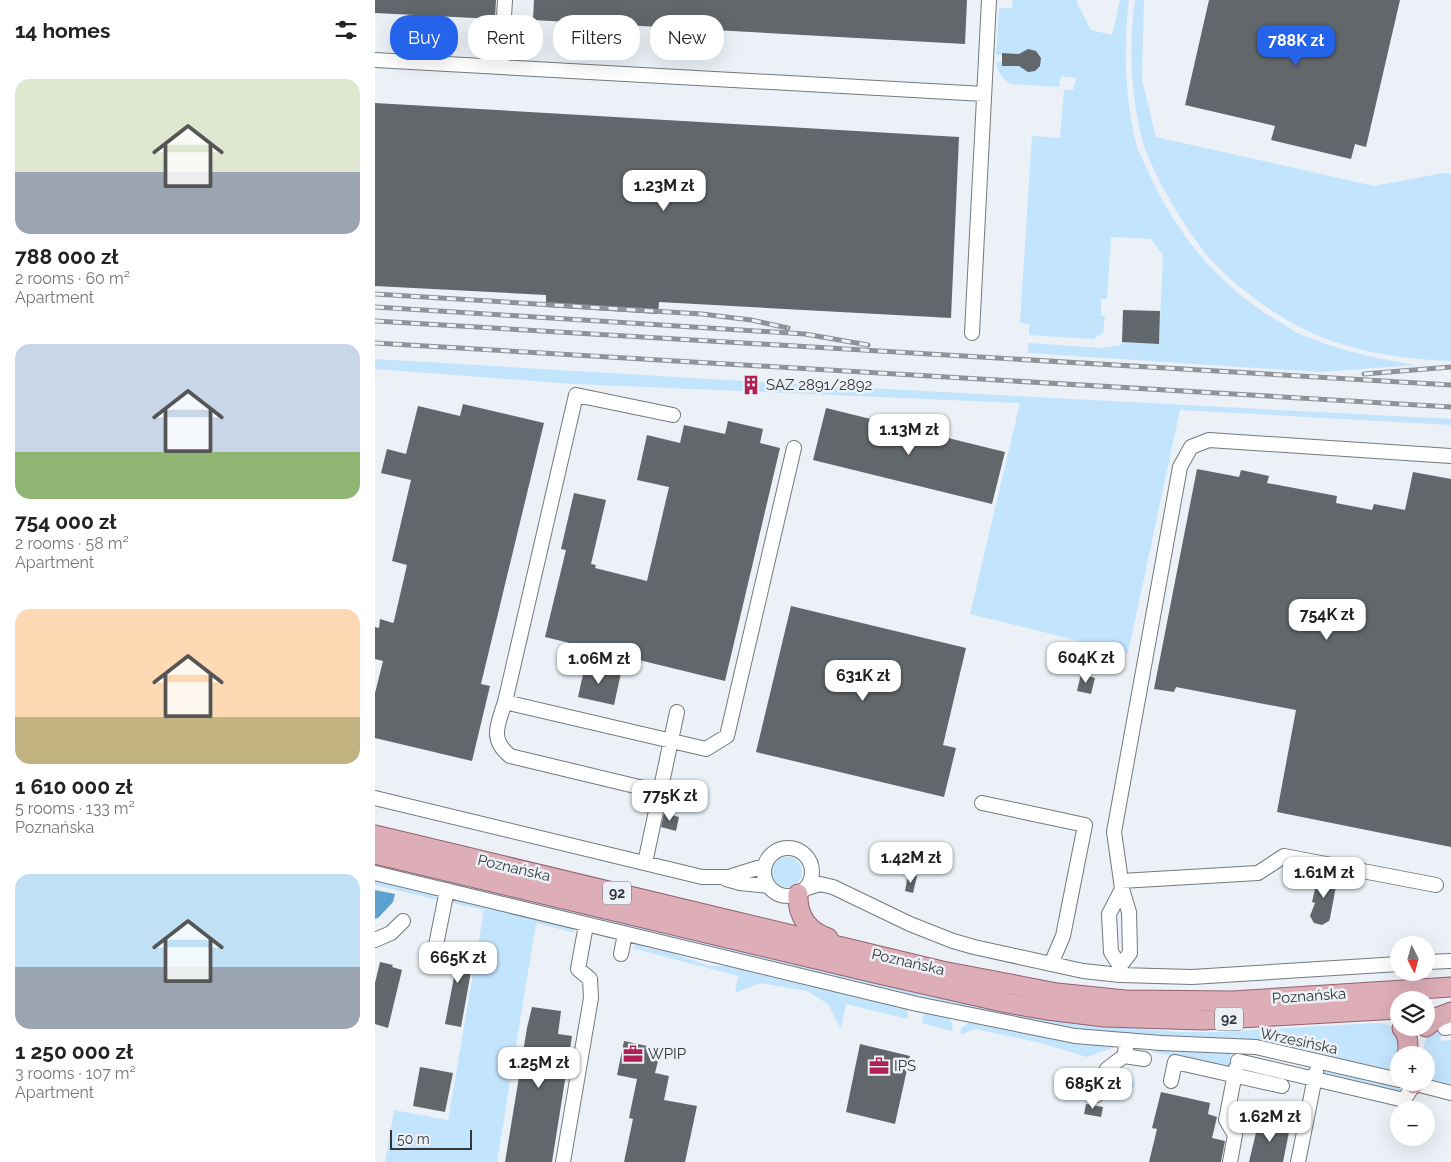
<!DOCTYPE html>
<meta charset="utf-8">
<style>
:root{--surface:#fff;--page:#f2f2f2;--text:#222;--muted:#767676;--accent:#2563eb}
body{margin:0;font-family:Raleway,sans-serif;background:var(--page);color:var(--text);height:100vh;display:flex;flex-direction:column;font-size:19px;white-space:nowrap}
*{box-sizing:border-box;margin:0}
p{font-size:16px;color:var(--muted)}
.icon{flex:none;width:28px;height:28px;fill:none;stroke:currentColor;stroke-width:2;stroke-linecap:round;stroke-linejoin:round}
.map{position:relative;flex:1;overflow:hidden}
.details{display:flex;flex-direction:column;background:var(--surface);width:375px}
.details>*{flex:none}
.guide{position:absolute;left:15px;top:15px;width:475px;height:45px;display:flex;gap:10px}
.needle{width:32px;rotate:174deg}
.fabs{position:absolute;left:1015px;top:936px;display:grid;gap:10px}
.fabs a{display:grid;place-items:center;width:45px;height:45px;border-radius:50%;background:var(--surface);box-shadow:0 5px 20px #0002;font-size:25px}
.scale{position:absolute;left:15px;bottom:12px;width:82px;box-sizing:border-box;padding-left:5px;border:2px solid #353739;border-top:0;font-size:14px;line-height:18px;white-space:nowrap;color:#353739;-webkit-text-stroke:4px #ebf1f6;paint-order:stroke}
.price{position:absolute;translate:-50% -42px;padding:0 11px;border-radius:10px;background:#fff;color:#222;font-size:16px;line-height:32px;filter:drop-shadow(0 1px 2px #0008)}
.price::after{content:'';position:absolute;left:50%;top:30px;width:15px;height:11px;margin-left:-8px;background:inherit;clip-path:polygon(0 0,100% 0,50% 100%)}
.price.on{background:var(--accent);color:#fff}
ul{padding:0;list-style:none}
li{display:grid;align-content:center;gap:10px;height:265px;padding:0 15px}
li span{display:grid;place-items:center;height:155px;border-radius:15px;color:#555}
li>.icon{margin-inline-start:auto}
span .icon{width:90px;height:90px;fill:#fffc;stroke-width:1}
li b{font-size:21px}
h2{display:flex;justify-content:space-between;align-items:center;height:60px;padding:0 15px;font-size:21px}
.pill{padding:0 18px;border-radius:20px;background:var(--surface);box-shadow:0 5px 20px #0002;font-size:18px;line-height:45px}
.pill.on{background:var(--accent);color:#fff}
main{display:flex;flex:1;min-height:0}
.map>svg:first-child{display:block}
.green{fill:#c3e4fd}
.water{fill:#5da1d1}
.building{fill:#62676b}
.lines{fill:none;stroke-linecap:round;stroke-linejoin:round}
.minor-casing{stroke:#74797d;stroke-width:16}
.major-casing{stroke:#94616d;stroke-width:21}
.minor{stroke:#fff;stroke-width:14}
.major{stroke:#ddaeb8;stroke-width:19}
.rail-casing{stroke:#8f9397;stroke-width:5}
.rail{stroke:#ebf1f6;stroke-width:3;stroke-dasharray:9;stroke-linecap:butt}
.labels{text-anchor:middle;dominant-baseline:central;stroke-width:5;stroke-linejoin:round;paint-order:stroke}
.shield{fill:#ebf1f6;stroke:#6c6f72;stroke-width:1}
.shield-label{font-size:14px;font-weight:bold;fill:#353739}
.poi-label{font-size:15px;fill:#353739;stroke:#ebf1f6;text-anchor:start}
.street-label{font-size:15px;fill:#353739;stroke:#ebf1f6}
</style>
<main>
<section class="details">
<h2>14 homes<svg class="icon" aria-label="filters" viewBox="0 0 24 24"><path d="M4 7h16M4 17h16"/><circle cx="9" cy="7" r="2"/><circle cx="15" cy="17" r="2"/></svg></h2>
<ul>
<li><span style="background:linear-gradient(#dfe7d0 60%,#9aa5b1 0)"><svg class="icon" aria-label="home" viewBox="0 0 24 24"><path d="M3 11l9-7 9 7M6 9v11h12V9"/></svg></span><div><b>788 000 zł</b><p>2 rooms · 60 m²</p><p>Apartment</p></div></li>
<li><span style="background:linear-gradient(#c9d6e8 70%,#8fb573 0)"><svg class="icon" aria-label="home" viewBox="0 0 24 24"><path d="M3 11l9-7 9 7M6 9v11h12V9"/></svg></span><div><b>754 000 zł</b><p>2 rooms · 58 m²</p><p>Apartment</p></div></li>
<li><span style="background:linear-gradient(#ffd9b3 70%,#c2b280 0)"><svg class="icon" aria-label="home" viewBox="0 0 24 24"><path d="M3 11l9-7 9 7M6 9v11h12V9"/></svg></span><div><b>1 610 000 zł</b><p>5 rooms · 133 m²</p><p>Poznańska</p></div></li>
<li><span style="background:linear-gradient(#bfe0f5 60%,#9aa5b1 0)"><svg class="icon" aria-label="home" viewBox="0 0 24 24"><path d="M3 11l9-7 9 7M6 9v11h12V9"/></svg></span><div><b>1 250 000 zł</b><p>3 rooms · 107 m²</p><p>Apartment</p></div></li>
</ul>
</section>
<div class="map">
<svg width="1076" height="1162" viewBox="0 0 1076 1162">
<rect width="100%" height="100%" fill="#ebf1f6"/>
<path class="green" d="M638 0H702V3L716 30 737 35 745 0H754C748 46 750 102 762 147 765 155 769 163 773 171 801 235 847 290 908 324 916 329 923 334 932 337 967 351 1004 359 1041 365L945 372 653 353V343L726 348 746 345 747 342 784 344 788 255 776 239 736 237 732 299H726V316H730L728 333 718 339 654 335V324L645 323 657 136 685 138 689 90H698L701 78 686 76 684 87 636 84C627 79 623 72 621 62H627V66H640V54L627 53V55H621L624 8H637Z
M760 0H769L767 80 781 137 999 186 1069 173 1076 174V361C1027 359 977 352 933 331 900 316 854 282 831 254 813 231 794 200 781 174 777 165 772 155 769 146 756 99 753 48 760 0Z
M0 359 454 386 1076 419V425L805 410 753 653 595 614 645 403 199 384 0 369Z
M397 872a15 15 0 1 1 30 0a15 15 0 1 1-30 0Z
M0 859 744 1025 801 1032H845L998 1023C1012 1023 1019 1025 1027 1037L1024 1064 1014 1069 1007 1070 786 1039 705 1031 549 1001 0 868Z
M0 878 60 894 63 900 0 885Z
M81 899 197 928 200 933 161 923 122 1162H10L19 1110 73 1120 109 910 77 903Z
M259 944H266L271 948 294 952 335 966H363L533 1008 532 1019 471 1004 466 1029 453 1004 432 991 385 983 360 993 363 976 257 948 260 946Z
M550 1010 573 1016 578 1026 577 1031 547 1023Z
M597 1021 624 1025 709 1045 731 1042 743 1046 712 1057 666 1043 600 1029 588 1034 585 1033 586 1028Z
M1072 1025 1064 1041 1076 1040V1086L1059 1082 1051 1075V1055H1047C1052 1033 1050 1033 1072 1025Z
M781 1048 849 1051 855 1053 857 1059 854 1068 778 1052Z
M740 1070 755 1073 753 1082 760 1084C756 1093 749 1096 739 1097 728 1086 730 1080 740 1070Z
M950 1071 1027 1087 1028 1094 947 1076 948 1072Z"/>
<path class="water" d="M0 890 20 894 18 902 3 918 0 919Z"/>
<path class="building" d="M0 0H121L120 19 0 13Z
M159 0H592L590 44 158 20Z
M834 0H1025L991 147 980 144 976 159 896 140 900 126 810 105Z
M653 49 661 51 666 58 665 66 660 71 653 72 644 66H627V53L644 54Z
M0 103 584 137 576 318 284 302 283 314 171 307V295L0 286Z
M748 310 785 311 784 344 747 342Z
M88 404 169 423 106 684 115 686 97 761 0 738V693L8 661 0 659V627L4 628 5 619 18 623 19 621 32 565 17 561 36 480 6 473 12 449 31 454 43 406 85 416Z
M451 408 630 452 617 504 438 460Z
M353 421 388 429 385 443 405 448 350 681 170 637 191 550 186 549 199 493 231 500 216 564 221 565 220 568 272 581 294 487 262 480 272 435 305 443 309 425 350 434Z
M822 469 864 477 866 470 894 476 892 483 962 496 961 503 997 510 999 504 1030 510 1038 472 1076 479V847L902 812 921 710 801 687 799 692 779 689Z
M416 606 591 648 568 745 581 748 569 797 381 752Z
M210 665 246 673 239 705 203 697Z
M706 674 720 678 716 694 702 691Z
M289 813 304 817 301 831 286 827Z
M947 873 958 874 962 881 955 918 954 921 947 925 939 923 935 916 940 903 937 902 942 880Z
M533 875 542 876 538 893 530 891Z
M70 950 99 955 86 1027 70 1024 80 972 64 969Z
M5 962 18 965 17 967 27 970 13 1028 0 1024V983Z
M157 1007 186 1011 183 1034 197 1036 177 1162H130L152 1028Z
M249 1041 286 1049 280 1073 294 1076 289 1100 322 1106 310 1162H249L258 1119 254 1118 262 1079 242 1075Z
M485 1044 535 1056 520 1124 471 1112Z
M45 1067 78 1073 70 1112 38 1106Z
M786 1092 835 1103 833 1114 842 1117 837 1138 850 1141 846 1162H774L782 1129 777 1128Z
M711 1104 728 1107 726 1117 709 1114Z
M884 1120 915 1127 908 1162H874Z"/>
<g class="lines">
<defs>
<path id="minor" d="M0 60 609 94
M126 67 130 0
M597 333 614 0
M130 702 331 749 352 736 419 448
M285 792 135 756C114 739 123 724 130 702L201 395 298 415
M0 798 327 877H354L389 866
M607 803 710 825 688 936 676 964
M389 872a24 24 0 1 1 48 0a24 24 0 1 1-48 0Z
M270 863 302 712
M0 873 542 1004 700 1036 786 1043 881 1047 1024 1080
M351 879 365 883 393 886
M746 881 739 832 805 467 816 447 834 440 1076 456
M432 888 445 884 458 887 535 924 578 941 599 947 708 971 745 975 817 977 1024 964
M747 889 746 881 883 873 909 856 1061 885
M747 889 754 912 755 953 745 966 736 952 734 914Z
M0 940 16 933 28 921
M246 954 250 934
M59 955 72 890
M1051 962 1076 961
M1070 1028 1076 1027
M749 1056 769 1059
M863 1061 1029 1100 1039 1084
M796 1081 800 1062 907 1086
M1033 1082 1076 1093
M722 1095 732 1069 749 1056 753 1040
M188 1162 216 998 215 979 203 969 211 925
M855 1162 860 1135 851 1120 861 1068
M923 1162 941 1072"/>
<path id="major" d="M0 835 567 971 682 993 750 1000 858 1001 1076 987
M0 854 504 974 632 1003 672 1010 730 1017 828 1020 1024 1009
M423 894C422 916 433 931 453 938
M1051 1027 1063 1017 1076 1012
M1027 1028C1034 1036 1034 1045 1032 1055
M1039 1084V1082"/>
</defs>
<use href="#minor" class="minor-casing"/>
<use href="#major" class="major-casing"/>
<use href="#minor" class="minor"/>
<use href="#major" class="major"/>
<defs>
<path id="rail" d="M0 294 327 314 376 320 413 328
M0 307 430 334 493 345
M0 321 1076 385
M0 343 1076 407
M989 374 1076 367"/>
</defs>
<use href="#rail" class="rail-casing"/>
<use href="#rail" class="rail"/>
</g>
<defs>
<symbol id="building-bare" viewBox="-9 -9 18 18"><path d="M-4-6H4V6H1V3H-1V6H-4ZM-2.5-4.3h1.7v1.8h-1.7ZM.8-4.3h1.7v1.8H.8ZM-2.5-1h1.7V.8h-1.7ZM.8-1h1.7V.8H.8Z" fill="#b12154" stroke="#ebf1f6" stroke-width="2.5" paint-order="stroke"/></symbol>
<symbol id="office-bare" viewBox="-9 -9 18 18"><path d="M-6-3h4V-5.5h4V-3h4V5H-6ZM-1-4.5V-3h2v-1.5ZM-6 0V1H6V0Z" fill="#b12154" stroke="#ebf1f6" stroke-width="2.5" paint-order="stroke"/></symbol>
</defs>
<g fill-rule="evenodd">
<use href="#building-bare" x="362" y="371" width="28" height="28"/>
<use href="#office-bare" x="244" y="1040" width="28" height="28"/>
<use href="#office-bare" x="490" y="1052" width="28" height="28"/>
</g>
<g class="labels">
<g class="shield">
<rect x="228" y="881.5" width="28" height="23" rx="4"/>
<rect x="840" y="1007.5" width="28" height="23" rx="4"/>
</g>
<g class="shield-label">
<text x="242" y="893">92</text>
<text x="854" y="1019">92</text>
</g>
<g class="poi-label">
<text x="391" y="385">SAZ 2891/2892</text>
<text x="273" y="1054">WPIP</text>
<text x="519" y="1066">IPS</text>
</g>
<g class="street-label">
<text transform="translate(139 868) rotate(13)">Poznańska</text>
<text transform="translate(533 962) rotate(13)">Poznańska</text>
<text transform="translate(934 996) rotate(-4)">Poznańska</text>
<text transform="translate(924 1041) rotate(12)">Wrzesińska</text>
</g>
</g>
</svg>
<div class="fabs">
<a><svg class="needle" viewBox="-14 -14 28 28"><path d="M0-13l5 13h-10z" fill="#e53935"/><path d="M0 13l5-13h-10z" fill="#767676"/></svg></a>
<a><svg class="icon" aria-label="layers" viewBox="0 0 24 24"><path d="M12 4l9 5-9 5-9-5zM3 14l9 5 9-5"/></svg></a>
<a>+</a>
<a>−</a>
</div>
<div class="scale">50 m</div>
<b class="price on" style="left:921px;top:67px">788K zł</b>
<b class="price" style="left:289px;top:212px">1.23M zł</b>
<b class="price" style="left:534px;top:456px">1.13M zł</b>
<b class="price" style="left:952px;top:641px">754K zł</b>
<b class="price" style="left:711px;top:684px">604K zł</b>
<b class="price" style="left:224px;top:685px">1.06M zł</b>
<b class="price" style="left:488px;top:702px">631K zł</b>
<b class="price" style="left:295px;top:822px">775K zł</b>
<b class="price" style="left:536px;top:884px">1.42M zł</b>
<b class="price" style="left:949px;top:899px">1.61M zł</b>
<b class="price" style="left:83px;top:984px">665K zł</b>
<b class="price" style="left:164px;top:1089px">1.25M zł</b>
<b class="price" style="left:718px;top:1110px">685K zł</b>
<b class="price" style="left:895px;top:1143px">1.62M zł</b>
<div class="guide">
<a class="pill on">Buy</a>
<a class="pill">Rent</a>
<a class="pill">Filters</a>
<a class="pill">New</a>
</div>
</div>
</main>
